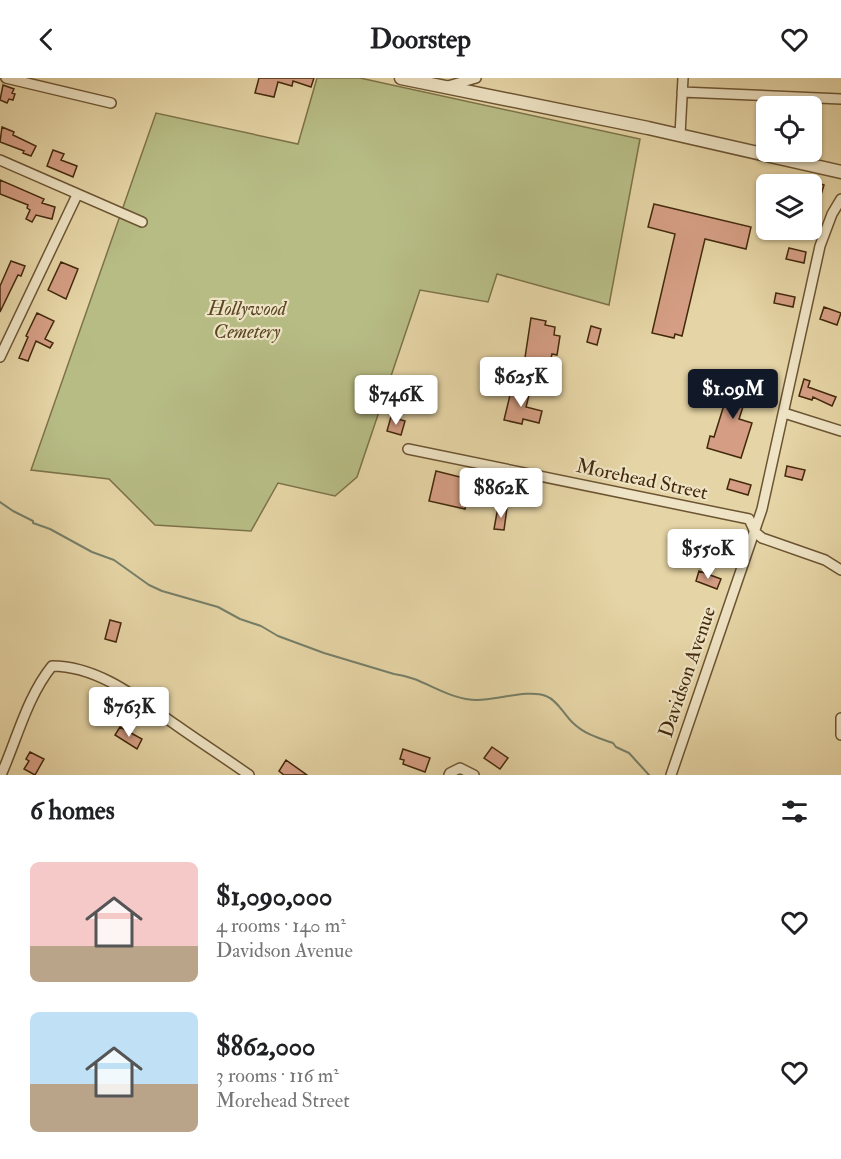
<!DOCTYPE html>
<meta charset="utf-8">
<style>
:root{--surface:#fff;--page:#f6f6f6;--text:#202124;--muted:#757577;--accent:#111827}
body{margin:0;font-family:"IM FELL Double Pica",serif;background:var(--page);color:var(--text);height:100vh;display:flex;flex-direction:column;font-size:22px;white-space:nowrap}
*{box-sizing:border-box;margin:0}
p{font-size:20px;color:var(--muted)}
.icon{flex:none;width:33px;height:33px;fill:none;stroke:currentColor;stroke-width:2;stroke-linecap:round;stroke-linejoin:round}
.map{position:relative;height:697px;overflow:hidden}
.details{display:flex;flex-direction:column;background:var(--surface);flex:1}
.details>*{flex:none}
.fabs{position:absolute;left:756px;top:18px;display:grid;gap:12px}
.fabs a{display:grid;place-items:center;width:66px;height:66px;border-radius:9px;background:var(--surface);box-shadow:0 2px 4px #0004;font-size:30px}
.price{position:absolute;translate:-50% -51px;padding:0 14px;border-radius:6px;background:#fff;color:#222;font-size:20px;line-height:39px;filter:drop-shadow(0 2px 3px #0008)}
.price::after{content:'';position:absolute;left:50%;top:36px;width:18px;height:14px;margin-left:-9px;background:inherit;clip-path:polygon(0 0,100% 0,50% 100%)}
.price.current{background:var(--accent);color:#fff}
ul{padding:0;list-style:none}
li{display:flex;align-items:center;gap:18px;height:150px;padding:0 30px}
li span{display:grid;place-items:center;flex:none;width:168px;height:120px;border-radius:9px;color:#555}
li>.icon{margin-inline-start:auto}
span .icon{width:72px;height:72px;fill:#fffc;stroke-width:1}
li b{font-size:26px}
h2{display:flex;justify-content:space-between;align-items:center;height:72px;padding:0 30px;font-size:26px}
header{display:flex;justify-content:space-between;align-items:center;height:78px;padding:0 30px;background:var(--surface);font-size:27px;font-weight:800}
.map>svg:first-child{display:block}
.green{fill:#b7bc85;stroke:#7d7248;stroke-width:1.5}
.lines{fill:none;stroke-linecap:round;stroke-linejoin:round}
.stream{stroke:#757f68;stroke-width:2}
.building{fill:#d59e84;stroke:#43290c;stroke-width:1.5}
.minor-casing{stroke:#6c5432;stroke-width:12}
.tertiary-casing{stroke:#6c5432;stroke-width:15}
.minor{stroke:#eee3c4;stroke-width:9}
.tertiary{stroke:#eee3c4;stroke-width:12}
.labels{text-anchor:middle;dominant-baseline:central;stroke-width:4.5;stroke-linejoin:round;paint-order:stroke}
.park-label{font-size:20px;font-style:italic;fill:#5a4624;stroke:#eee3c4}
.street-label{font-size:20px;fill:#43290c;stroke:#eee3c4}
</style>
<header><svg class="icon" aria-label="back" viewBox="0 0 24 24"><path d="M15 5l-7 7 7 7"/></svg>Doorstep<svg class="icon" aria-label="heart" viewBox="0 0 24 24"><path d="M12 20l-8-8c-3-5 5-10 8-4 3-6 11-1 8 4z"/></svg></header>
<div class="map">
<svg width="841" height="697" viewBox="0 0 841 697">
<rect width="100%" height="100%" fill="#e5d4a5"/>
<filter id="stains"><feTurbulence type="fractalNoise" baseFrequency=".00333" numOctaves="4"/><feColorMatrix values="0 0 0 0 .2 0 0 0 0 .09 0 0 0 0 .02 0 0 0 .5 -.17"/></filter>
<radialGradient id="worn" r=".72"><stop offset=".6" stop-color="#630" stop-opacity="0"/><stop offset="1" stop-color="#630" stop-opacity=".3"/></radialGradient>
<path class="green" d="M317 0H360L640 61 609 227 497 196 488 224 420 212 357 399 335 418 278 405 251 453 155 447 109 401 31 392 156 35 298 66Z"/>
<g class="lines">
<path class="stream" d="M0 424 13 433 33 443V445L50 451 92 474 114 482 149 507 162 513 218 529 240 541 261 548 278 558 324 575 394 596C423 599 447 622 477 622 497 622 529 611 546 618 557 622 564 636 572 644 584 656 598 660 613 665L616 669 629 675 649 697"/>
</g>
<path class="building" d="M259 0H314L311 9 293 3 292 8 278 4 274 19 255 15Z
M3 7 14 11 12 15 15 16 13 22 9 21 7 25 0 22Z
M2 49 14 54 13 57 36 68 31 78 23 75 24 73 0 64Z
M53 72 64 76 61 82 77 88 73 99 47 88Z
M0 102 44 121 42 125 55 129 52 141 36 137 32 144 26 141 30 132 27 130 28 127 0 116Z
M812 103 824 107 817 130 812 128Z
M654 126 751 149 746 171 705 161 682 258 675 256 674 260 652 255 675 156 648 149Z
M789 170 806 174 804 185 786 181Z
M11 183 25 188 21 198 18 197 0 234V208Z
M61 184 78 191 66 221 48 212Z
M776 215 795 219 793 229 774 225Z
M824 229 841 235 837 247 820 241Z
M37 235 54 243 45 261 53 265 50 270 36 263 28 283 19 280 28 259 26 258Z
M531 240 546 243 545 247 555 249 554 257 560 258 557 277 552 276 550 285 540 283 539 288 524 286Z
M591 248 601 251 597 267 587 264Z
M734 295 752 301 739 341 752 345 741 380 707 370 710 358 714 359Z
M804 301 810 303 808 309 836 319 832 328 813 319 812 322 799 318Z
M512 309 530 313 526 329 542 333 539 345 523 341 522 346 504 342Z
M391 339 405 343 401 357 387 353Z
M787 388 805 392 802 402 785 398Z
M436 393 472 402 465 431 429 423Z
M730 401 751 407 748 417 727 411Z
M498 429 507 430 504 452 494 451Z
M699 493 721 501 717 511 696 503Z
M110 542 121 545 116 564 105 561Z
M120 649 142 661 137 671 115 657Z
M492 669 508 680 500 691 484 680Z
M403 671 430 680 425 694 403 686 404 682 400 681Z
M30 674 44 681 35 697 24 691 29 683 26 681Z
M286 682 307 697H284L279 693Z"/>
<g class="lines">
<defs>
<path id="minor" d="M6 0 111 25
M448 8 476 0
M682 14 841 21
M680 57 683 0
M0 82 142 144
M0 279 77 117
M784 335 841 353
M408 371 749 441 755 454 762 460 825 482 841 492
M841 640V657
M1 697C17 661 27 619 52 588 99 588 140 622 176 647 200 664 225 680 249 697
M449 697 450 695 460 690 474 697
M671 697 762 431 820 168 832 136 841 121"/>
<path id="tertiary" d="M401 0 648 50 841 94"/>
</defs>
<use href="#minor" class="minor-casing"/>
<use href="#tertiary" class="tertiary-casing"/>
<use href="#minor" class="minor"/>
<use href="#tertiary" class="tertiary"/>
</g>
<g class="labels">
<g class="park-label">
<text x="247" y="230">Hollywood<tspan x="247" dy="23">Cemetery</tspan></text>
</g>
<g class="street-label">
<text transform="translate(642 401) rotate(12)">Morehead Street</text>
<text transform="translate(687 594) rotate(-71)">Davidson Avenue</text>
</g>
</g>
<rect width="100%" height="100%" filter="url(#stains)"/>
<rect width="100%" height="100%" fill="url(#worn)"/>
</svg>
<div class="fabs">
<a><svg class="icon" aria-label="locate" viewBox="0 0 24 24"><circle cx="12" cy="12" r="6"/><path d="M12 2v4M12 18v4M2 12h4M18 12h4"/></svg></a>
<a><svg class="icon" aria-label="layers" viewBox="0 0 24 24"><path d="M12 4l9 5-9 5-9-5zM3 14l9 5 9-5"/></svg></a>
</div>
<b class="price" style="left:521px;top:330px">$625K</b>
<b class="price current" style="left:733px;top:342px">$1.09M</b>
<b class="price" style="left:396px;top:348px">$746K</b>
<b class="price" style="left:501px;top:441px">$862K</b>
<b class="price" style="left:708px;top:502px">$550K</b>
<b class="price" style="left:129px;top:660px">$763K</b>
</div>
<section class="details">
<h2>6 homes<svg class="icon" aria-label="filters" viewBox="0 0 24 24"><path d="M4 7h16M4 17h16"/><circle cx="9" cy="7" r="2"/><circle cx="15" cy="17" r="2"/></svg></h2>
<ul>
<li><span style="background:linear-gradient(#f6c9c9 70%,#b9a48a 0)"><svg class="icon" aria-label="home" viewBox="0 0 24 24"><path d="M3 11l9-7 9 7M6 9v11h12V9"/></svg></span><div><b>$1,090,000</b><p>4 rooms · 140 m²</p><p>Davidson Avenue</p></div><svg class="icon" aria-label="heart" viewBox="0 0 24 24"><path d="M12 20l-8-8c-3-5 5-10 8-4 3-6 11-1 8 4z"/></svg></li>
<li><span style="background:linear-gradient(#bfe0f5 60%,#b9a48a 0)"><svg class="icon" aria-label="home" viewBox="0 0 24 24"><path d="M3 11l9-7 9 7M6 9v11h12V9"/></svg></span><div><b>$862,000</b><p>3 rooms · 116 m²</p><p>Morehead Street</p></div><svg class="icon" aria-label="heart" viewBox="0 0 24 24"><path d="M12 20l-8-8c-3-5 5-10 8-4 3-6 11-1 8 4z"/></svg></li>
</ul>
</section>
